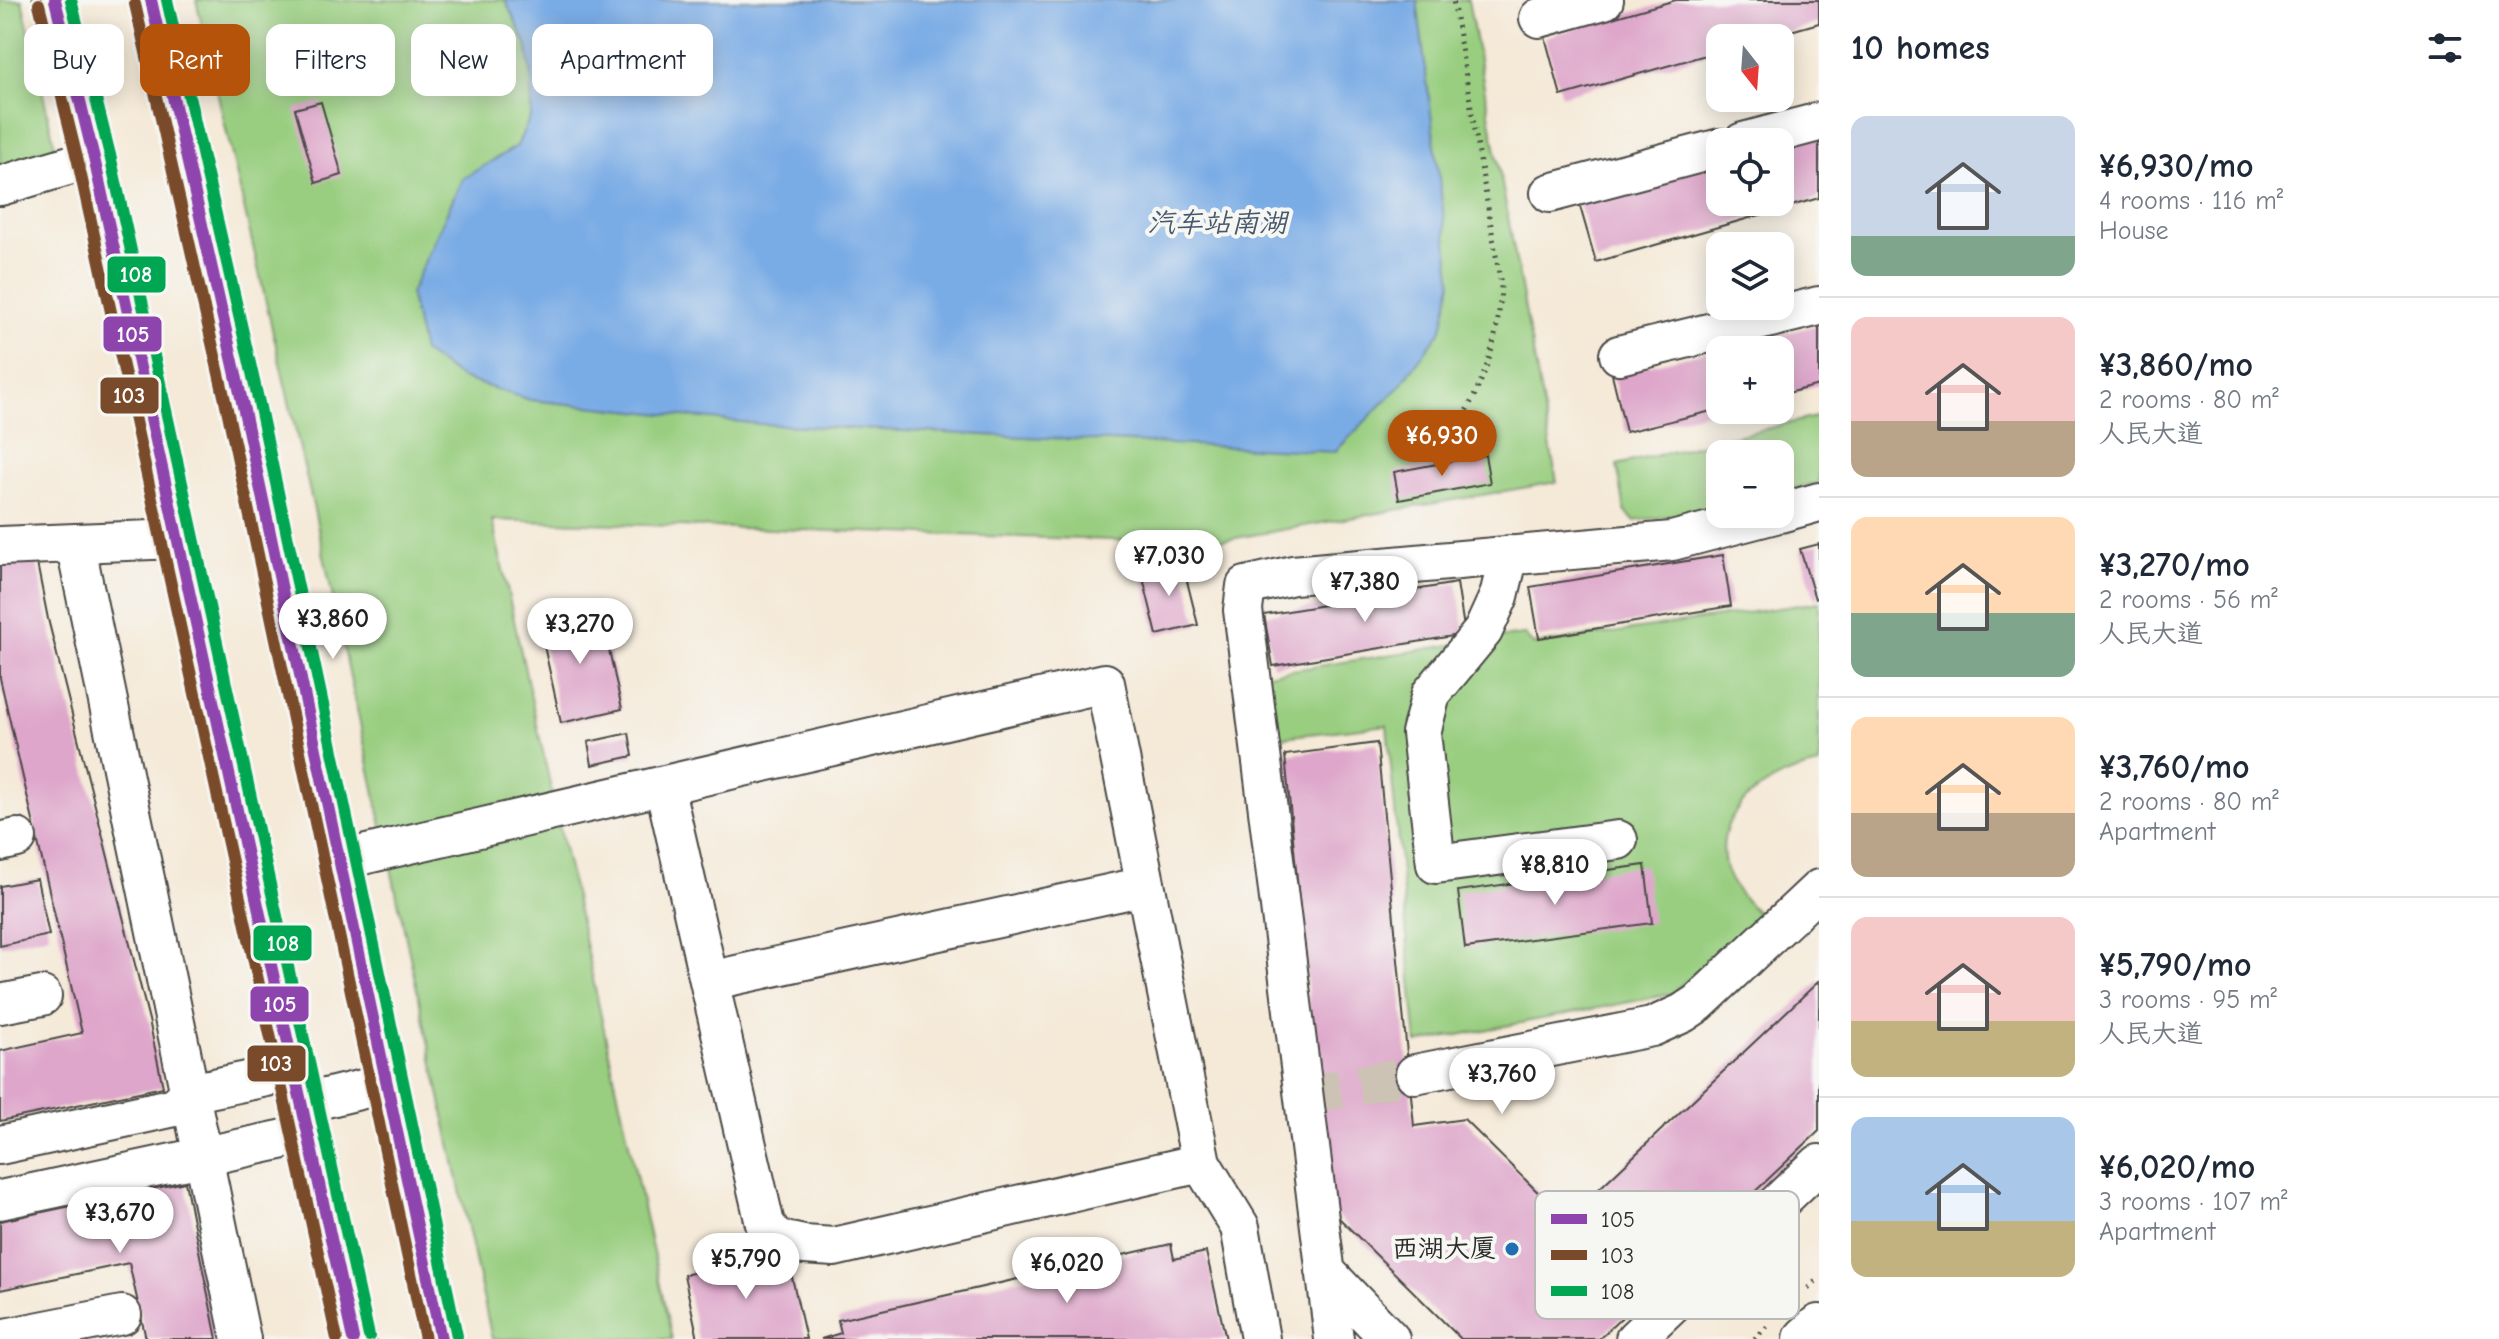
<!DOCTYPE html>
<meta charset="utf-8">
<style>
:root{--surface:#fff;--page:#f2f2f3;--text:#1f2937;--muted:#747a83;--line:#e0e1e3;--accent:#b45309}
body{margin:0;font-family:"Comic Neue","LXGW WenKai TC",sans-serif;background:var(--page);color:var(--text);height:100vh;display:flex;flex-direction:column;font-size:30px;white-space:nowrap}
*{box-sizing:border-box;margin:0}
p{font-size:26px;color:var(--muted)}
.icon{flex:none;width:44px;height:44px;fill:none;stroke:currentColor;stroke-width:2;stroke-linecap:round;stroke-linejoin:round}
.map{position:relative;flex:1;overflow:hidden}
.details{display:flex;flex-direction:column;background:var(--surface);width:680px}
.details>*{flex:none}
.top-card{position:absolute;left:24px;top:24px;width:760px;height:72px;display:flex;gap:16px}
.needle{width:52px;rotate:163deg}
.buttons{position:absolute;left:1706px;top:24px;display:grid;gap:16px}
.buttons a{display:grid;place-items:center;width:88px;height:88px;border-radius:16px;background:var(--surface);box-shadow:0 4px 20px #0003;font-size:40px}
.price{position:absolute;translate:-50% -68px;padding:0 18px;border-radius:28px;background:#fff;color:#222;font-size:26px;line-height:52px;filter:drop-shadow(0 2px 4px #0008)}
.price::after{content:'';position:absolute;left:50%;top:48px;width:24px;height:18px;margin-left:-12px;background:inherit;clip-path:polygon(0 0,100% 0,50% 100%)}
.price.current{background:var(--accent);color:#fff}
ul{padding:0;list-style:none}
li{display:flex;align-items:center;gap:24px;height:200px;padding:0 32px}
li+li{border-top:2px solid var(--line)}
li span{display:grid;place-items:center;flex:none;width:224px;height:160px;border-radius:16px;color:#555}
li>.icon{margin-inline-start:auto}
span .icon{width:96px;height:96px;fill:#fffc;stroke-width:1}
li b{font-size:34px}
h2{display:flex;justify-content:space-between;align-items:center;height:96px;padding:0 32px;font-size:34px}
.tag{padding:0 28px;border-radius:16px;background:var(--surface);box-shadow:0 4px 20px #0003;font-size:28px;line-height:72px}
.tag.current{background:var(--accent);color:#fff}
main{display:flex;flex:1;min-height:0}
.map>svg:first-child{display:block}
.green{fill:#99ce80;stroke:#627c56;stroke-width:2}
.water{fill:#79abe5;stroke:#526b88;stroke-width:2}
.building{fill:#dea6ca}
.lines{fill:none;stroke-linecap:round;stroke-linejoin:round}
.minor-tunnel{stroke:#cdc3b5;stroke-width:38;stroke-dasharray:38 19;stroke-linecap:butt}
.minor-casing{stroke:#494845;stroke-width:42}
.major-casing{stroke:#494845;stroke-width:48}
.path{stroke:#494845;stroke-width:5;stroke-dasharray:2 6;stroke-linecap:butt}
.minor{stroke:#fff;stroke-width:38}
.major{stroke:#fff;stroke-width:44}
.bus-1-casing{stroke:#f6f6f2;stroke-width:18}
.bus-2-casing{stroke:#f6f6f2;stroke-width:18}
.bus-3-casing{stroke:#f6f6f2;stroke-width:18}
.bus-1{stroke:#8e44ad;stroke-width:12}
.bus-2{stroke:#7a4b2a;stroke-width:12}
.bus-3{stroke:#00a651;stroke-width:12}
.poi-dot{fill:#1f6fb2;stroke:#f6f6f2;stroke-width:3}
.labels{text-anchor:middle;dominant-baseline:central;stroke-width:8;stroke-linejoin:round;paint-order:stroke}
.poi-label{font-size:26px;fill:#2b2b2b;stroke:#f6f6f2;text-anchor:end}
.water-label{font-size:28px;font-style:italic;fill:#46586c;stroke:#f6f6f2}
.key{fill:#f6f6f2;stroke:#b9b9b6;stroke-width:2}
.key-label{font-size:22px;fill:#2b2b2b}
.line-badge{stroke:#f6f6f2;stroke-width:3}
.badge-label{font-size:22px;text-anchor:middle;font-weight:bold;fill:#fff}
</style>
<main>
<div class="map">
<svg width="1819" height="1339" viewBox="0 0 1819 1339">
<rect width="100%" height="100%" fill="#f6f6f2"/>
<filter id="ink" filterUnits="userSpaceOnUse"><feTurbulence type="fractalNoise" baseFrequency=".0125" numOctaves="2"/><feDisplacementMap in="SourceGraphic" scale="16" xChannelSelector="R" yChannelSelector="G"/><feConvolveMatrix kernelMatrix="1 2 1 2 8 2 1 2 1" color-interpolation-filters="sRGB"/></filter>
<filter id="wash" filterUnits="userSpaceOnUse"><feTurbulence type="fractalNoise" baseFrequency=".006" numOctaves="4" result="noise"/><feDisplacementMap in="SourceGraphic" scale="32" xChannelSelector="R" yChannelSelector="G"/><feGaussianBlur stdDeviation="1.8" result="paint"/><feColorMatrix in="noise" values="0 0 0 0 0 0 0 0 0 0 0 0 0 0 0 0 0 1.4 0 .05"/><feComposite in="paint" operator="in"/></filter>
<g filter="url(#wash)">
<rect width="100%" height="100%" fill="#f5e9d7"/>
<path class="green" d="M0 0H22L57 156 0 172Z
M196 0H1468L1557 482 1207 543 492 520 672 1339H492L315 514Z
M1819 416V483L1780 493V454H1720V509L1634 521 1625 511 1617 465Z
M1819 602V765C1767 775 1708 811 1727 872 1733 889 1749 904 1761 917L1671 994 1417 1043 1387 725 1274 738 1267 674 1496 638 1525 635 1533 645Z"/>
<path class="water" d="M505 0H1417L1452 283 1442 329 1399 387 1335 452 759 424 530 400 461 378 423 352 410 294 462 179 517 146 531 115 532 77 527 46Z"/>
<g id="blocks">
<path class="building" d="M1676 0H1819V23L1766 38H1720V51L1561 96 1545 37Z
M321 102 342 175 316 183 295 109Z
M1819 135V198L1596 262 1579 203 1720 163V202H1780V146Z
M1819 325V385L1780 395V350H1720V409L1626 432 1612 374Z
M1485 455 1490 483 1399 500 1394 472Z
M1819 544V597L1815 599 1800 549Z
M35 553 48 619 149 1020 163 1087 0 1121V1051L82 1033 0 678V560Z
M1723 555 1731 606 1539 638 1530 587Z
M1182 561 1198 625 1157 635 1141 570Z
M1457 583 1465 634 1273 666 1264 615Z
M600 609 622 709 561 723 539 623Z
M629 733 633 756 592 765 588 742Z
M1377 743 1414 1126 1464 1119 1566 1220 1819 981V1131L1599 1339H1461L1333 1212 1322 1139 1285 755Z
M1645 865 1652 923 1465 948 1458 891Z
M37 879 49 935 0 946V886Z
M185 1182 217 1339H146L129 1263 0 1290V1221Z
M1171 1244 1174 1259 1206 1252 1226 1339H821L841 1333 838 1320Z
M786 1251 806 1339H698L684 1275Z"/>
</g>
</g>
<g filter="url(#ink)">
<use href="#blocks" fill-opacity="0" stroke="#494845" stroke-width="2"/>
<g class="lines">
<path class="minor-tunnel" d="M1303 1096 1415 1074"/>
<defs>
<path id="minor" d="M1539 18 1604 0
M1743 142 1819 122
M0 186 94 158
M1550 193 1720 148
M1619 355 1819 306
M1780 513 1819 502
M75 543 241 1339
M0 546 177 539
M1509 555 1499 596 1483 631 1431 694 1421 733 1436 864 1618 840
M664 785 765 1224 776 1239 804 1245 834 1247 1201 1163
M0 842 17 838
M341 860 1105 683 1201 1163 1240 1227 1260 1339
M709 981 1145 886
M0 1004 42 996
M1415 1074 1652 1027 1683 1013 1698 1003 1819 889
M301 1104 388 1083
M0 1145 175 1107 190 1093 295 1071
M0 1200 308 1134
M1325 1271 1390 1339
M0 1339 122 1315
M1334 1339 1243 610 1246 586 1293 575 1672 541 1775 514
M1635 1339 1819 1164"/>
<path id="major" d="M55 0 94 158 353 1339
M151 0 243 406 441 1339
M1806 1339 1819 1327"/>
</defs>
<use href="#minor" class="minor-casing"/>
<use href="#major" class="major-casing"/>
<path class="path" d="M1424 458C1436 444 1453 431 1463 416 1487 378 1500 330 1501 285L1453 0
M1808 1288 1819 1278
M1754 1339 1769 1325"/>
<use href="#minor" class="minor"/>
<use href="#major" class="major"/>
<defs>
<path id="bus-1" d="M55 0 94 158 353 1339
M151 0 243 406 441 1339"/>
<path id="bus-2" d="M39 4 78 162 337 1339
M135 4 227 409 425 1339"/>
<path id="bus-3" d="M71 0 110 155 369 1336
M167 0 259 403 457 1336"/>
</defs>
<use href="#bus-1" class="bus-1-casing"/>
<use href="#bus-2" class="bus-2-casing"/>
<use href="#bus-3" class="bus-3-casing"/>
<use href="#bus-1" class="bus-1"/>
<use href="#bus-2" class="bus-2"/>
<use href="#bus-3" class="bus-3"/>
</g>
</g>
<circle class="poi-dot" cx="1512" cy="1249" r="8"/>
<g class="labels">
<g class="poi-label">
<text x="1496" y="1249">西湖大厦</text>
</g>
<g class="water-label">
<text x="1217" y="223">汽车站南湖</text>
</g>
</g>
<rect x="1535" y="1191" width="264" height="128" rx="12" class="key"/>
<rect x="1551" y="1214" width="36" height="10" fill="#8e44ad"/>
<rect x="1551" y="1250" width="36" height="10" fill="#7a4b2a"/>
<rect x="1551" y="1286" width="36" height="10" fill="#00a651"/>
<g class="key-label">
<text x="1601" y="1227">105</text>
<text x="1601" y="1263">103</text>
<text x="1601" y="1299">108</text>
</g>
<g class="line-badge">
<rect x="106" y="255" width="61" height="39" rx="8" fill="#00a651"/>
<rect x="102" y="315" width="61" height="38" rx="8" fill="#8e44ad"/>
<rect x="99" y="376" width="61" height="39" rx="8" fill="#7a4b2a"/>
<rect x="252" y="924" width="61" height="38" rx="8" fill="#00a651"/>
<rect x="249" y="985" width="61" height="38" rx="8" fill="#8e44ad"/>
<rect x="246" y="1044" width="61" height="39" rx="8" fill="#7a4b2a"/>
</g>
<g class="badge-label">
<text x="136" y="282">108</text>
<text x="133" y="342">105</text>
<text x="129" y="403">103</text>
<text x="283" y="951">108</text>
<text x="280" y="1012">105</text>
<text x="276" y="1071">103</text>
</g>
</svg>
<div class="buttons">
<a><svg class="needle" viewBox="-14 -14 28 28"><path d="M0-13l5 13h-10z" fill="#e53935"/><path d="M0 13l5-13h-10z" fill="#747a83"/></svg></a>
<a><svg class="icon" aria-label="locate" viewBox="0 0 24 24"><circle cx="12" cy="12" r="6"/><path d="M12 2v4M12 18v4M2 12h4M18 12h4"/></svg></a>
<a><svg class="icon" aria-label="layers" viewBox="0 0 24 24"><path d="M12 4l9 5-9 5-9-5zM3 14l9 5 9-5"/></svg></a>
<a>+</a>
<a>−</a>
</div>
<b class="price current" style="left:1442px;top:478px">¥6,930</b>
<b class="price" style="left:1169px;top:598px">¥7,030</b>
<b class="price" style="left:1365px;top:624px">¥7,380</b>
<b class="price" style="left:333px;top:661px">¥3,860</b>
<b class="price" style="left:580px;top:666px">¥3,270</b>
<b class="price" style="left:1555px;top:907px">¥8,810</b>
<b class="price" style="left:1502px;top:1116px">¥3,760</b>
<b class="price" style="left:120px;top:1255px">¥3,670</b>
<b class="price" style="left:746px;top:1301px">¥5,790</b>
<b class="price" style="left:1067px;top:1305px">¥6,020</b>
<div class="top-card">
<a class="tag">Buy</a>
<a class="tag current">Rent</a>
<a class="tag">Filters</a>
<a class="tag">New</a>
<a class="tag">Apartment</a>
</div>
</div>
<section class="details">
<h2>10 homes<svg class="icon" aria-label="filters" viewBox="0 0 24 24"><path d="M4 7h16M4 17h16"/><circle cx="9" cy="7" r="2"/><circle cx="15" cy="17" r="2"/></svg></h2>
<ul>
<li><span style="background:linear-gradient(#c9d6e8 75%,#7fa58c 0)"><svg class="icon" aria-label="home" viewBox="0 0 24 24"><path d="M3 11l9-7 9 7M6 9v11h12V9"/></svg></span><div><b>¥6,930/mo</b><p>4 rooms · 116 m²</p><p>House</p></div></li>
<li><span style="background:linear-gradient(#f6c9c9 65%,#b9a48a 0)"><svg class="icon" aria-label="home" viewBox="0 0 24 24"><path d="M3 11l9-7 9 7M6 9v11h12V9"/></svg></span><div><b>¥3,860/mo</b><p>2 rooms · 80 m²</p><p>人民大道</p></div></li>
<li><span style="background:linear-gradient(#ffd9b3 60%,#7fa58c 0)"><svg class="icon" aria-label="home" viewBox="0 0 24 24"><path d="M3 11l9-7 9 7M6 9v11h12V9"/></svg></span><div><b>¥3,270/mo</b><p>2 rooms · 56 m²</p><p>人民大道</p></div></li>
<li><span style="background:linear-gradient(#ffd9b3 60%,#b9a48a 0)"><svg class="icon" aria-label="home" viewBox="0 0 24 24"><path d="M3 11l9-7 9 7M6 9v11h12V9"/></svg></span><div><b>¥3,760/mo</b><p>2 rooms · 80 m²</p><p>Apartment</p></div></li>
<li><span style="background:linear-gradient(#f6c9c9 65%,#c2b280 0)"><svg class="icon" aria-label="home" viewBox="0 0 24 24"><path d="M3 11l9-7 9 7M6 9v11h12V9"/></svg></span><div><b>¥5,790/mo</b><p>3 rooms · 95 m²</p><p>人民大道</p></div></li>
<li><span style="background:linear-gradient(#a9c7e8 65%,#c2b280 0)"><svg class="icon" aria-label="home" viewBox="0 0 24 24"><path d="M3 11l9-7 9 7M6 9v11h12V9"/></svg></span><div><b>¥6,020/mo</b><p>3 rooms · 107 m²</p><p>Apartment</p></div></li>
</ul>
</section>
</main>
